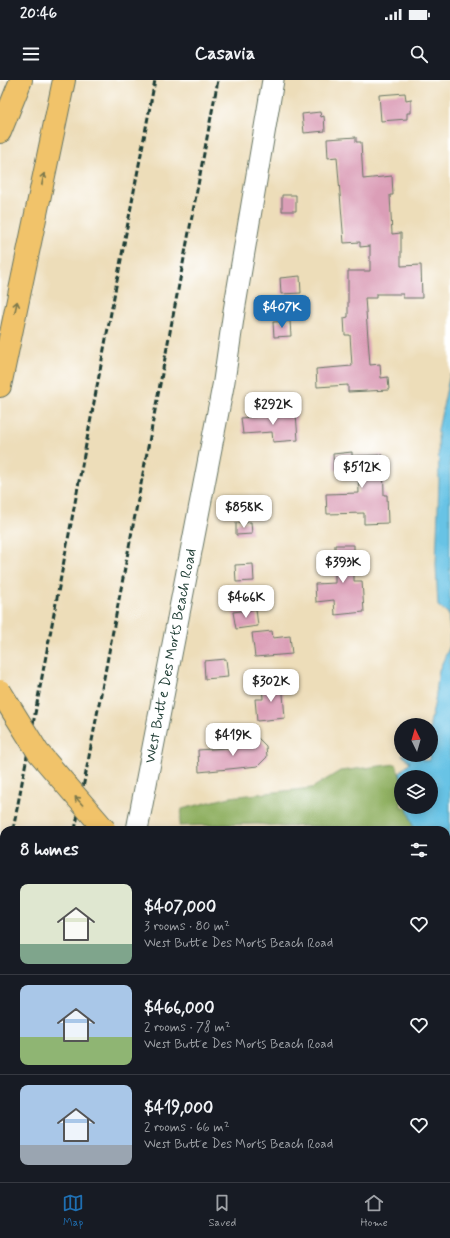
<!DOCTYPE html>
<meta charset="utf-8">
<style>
:root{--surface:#171b24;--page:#242831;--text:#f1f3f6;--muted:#9ea1a6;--line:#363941;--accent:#1f6fb2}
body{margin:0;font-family:Mynerve,sans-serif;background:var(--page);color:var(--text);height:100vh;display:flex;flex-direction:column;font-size:15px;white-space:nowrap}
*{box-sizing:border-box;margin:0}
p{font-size:13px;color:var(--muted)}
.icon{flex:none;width:22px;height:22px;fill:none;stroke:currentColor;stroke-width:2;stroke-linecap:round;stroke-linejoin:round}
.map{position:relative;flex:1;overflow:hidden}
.details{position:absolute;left:0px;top:746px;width:450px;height:356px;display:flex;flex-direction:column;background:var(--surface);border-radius:12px 12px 0 0;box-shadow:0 2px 10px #0003}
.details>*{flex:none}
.needle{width:26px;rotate:355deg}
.tools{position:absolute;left:394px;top:638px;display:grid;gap:8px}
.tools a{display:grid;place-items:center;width:44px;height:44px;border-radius:50%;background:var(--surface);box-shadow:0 2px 10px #0003;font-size:20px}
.price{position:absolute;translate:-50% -34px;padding:0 9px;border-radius:8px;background:#fff;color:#222;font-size:13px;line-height:26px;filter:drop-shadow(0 1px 2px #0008)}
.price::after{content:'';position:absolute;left:50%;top:24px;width:12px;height:9px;margin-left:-6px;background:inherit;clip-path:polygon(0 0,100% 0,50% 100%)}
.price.selected{background:var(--accent);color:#fff}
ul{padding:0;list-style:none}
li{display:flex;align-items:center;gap:12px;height:100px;padding:0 20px}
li+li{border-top:1px solid var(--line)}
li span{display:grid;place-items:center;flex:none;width:112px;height:80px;border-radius:8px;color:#555}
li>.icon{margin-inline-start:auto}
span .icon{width:48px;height:48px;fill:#fffc;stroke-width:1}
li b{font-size:17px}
h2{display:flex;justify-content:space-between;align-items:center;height:48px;padding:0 20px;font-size:17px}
.status{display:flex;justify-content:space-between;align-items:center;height:28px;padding:0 20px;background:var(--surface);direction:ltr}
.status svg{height:11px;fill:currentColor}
header{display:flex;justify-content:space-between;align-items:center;height:52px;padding:0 20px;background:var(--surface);font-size:18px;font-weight:700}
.menu{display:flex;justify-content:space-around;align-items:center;height:56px;border-top:1px solid var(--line);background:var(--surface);font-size:11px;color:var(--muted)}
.menu a{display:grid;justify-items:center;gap:2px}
.menu .selected{color:var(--accent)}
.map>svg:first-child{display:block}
.forest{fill:#90b062;stroke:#58764b}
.water{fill:#67c3e5;stroke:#43808c}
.building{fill:#db9eb7}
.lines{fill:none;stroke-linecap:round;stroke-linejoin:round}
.minor-casing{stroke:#677563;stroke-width:23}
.highway-casing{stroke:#677563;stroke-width:24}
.minor{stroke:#fff;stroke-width:21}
.highway{stroke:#f1c36a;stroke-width:22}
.rail{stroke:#1f3d34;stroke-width:3;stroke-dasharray:6 3;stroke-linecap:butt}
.highway-bridge-casing{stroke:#677563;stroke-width:24;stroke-linecap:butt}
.highway-bridge{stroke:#f1c36a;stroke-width:22}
.oneway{stroke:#7d794c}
.labels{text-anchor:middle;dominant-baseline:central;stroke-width:3.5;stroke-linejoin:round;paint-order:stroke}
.street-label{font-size:15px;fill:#1f3d34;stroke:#fff}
</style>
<div class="status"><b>20:46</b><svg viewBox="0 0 49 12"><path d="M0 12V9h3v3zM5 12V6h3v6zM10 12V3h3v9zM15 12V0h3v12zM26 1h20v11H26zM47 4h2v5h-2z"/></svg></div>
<header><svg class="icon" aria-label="menu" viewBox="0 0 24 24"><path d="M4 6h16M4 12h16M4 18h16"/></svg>Casavia<svg class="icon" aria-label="search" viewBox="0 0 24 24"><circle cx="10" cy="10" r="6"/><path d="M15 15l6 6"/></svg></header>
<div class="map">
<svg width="450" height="1102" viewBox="0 0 450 1102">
<rect width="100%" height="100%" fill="#fff"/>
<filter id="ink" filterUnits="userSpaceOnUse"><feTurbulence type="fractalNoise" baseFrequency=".025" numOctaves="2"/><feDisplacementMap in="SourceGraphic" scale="8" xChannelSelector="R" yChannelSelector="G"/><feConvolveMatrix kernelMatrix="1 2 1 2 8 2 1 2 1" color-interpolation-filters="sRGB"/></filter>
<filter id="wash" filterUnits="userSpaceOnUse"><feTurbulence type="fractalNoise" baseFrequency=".012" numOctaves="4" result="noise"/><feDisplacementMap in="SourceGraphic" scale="16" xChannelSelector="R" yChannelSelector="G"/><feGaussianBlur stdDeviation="0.9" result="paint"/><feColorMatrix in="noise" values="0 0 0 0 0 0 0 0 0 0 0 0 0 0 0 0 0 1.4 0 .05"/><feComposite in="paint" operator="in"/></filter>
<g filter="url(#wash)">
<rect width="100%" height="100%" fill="#edddb9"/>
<path class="forest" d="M396 684 401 699V727H407L414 749 377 750 303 746 283 747 258 744 179 746 182 729 230 717 312 708 340 691Z"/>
<path class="water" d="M450 294V550L448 533 438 526 436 485 439 401 438 350Z
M450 554V823L446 820V750H414L407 727H431V697H401V699L400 692 410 682 402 675H421L423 680 429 681 430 679V644L435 621 439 590 449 568Z"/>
<g id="blocks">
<path class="building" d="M405 13 406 20 411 19V33H407V39L381 41 379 15Z
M320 32 321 37 324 36 325 51 304 53 302 34Z
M356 57V62H361L363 99 392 96 393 115H390L392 154 401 153V186L421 185 422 218H403V214H376V218H365L370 285 380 284 381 298 388 297 389 310 348 312V305L317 307 316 289 352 286 350 255H345L344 238 348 237V191H370V166L360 167V162L344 163 337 77 328 78 327 59Z
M282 115H296V131H282Z
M300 196 301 213 281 214 280 198Z
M290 241 291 256 274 257 273 242Z
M296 333 298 360 273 362 272 352 243 354 241 338Z
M352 372V376L383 375 384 415H387L388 443 364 444V433L327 434 326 414 359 413 358 389 334 390 333 374Z
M251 442 252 454 236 455V443Z
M335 465H354V501H362L364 532 335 535 334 520 316 522 315 504 335 503Z
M253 484 254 501 236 502 235 485Z
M256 529 258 546 236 549 233 532Z
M272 551 273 558 290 556 292 574 255 577 252 553Z
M226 579 228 597 205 599 204 581Z
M282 602 285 638 257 641 255 619H263L262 604Z
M258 658 266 666 267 677 258 686 199 692 198 670 240 667 246 660Z"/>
</g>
</g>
<g filter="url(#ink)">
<use href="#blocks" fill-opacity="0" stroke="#677563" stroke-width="1"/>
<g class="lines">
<defs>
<path id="minor" d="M137 750 224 301 234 231 273 0
M70 1102 71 1098"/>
<path id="highway" d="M0 52 21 0
M0 306 64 0
M446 912 450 913
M0 929H4
M446 942H450
M0 981 4 980
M446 1020H450
M446 1049 450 1048
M0 1059H4
M90 1102 106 1098"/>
</defs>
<use href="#minor" class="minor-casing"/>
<use href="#highway" class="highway-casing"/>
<use href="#minor" class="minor"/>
<use href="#highway" class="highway"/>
<path class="rail" d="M13 750 155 0
M75 750 218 0
M0 819 4 798
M8 1102V1098"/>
<defs>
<path id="highway-bridge" d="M0 611 38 672 105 750"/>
</defs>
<use href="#highway-bridge" class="highway-bridge-casing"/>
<use href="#highway-bridge" class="highway-bridge"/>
</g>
<defs><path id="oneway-shaft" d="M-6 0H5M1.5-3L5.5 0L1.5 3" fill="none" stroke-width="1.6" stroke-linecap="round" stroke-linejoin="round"/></defs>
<g class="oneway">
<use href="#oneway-shaft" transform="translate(43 99) rotate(-78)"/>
<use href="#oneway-shaft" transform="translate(16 227) rotate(-78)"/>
<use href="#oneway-shaft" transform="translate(79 721) rotate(-132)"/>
</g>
</g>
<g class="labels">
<g class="street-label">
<text transform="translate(171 576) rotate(-79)">West Butte Des Morts Beach Road</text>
</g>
</g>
</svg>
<div class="tools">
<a><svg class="needle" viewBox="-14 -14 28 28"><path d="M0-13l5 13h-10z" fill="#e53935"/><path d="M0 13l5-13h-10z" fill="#9ea1a6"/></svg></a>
<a><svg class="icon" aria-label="layers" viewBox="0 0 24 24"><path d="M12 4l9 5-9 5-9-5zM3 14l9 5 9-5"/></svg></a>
</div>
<b class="price selected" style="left:282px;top:249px">$407K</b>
<b class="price" style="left:273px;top:346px">$292K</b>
<b class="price" style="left:362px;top:409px">$512K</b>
<b class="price" style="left:244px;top:449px">$858K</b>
<b class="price" style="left:343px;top:504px">$393K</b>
<b class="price" style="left:246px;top:539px">$466K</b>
<b class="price" style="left:271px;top:623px">$302K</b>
<b class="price" style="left:233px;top:677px">$419K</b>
<section class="details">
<h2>8 homes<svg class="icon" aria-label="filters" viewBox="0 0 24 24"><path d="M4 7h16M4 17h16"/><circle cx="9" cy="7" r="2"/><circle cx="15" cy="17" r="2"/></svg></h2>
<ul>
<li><span style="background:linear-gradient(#dfe7d0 75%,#7fa58c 0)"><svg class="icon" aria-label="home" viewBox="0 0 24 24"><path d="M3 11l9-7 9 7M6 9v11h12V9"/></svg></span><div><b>$407,000</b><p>3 rooms · 80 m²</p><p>West Butte Des Morts Beach Road</p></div><svg class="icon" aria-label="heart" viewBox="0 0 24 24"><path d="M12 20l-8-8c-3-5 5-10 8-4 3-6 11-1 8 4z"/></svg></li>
<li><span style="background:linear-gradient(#a9c7e8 65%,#8fb573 0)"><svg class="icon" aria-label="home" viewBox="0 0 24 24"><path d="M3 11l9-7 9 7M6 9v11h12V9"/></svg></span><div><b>$466,000</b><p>2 rooms · 78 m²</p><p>West Butte Des Morts Beach Road</p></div><svg class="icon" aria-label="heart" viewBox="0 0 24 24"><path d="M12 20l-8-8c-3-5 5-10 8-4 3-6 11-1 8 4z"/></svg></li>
<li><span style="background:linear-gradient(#a9c7e8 75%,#9aa5b1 0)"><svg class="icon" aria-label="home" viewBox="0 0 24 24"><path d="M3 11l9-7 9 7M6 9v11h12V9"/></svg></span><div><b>$419,000</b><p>2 rooms · 66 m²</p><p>West Butte Des Morts Beach Road</p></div><svg class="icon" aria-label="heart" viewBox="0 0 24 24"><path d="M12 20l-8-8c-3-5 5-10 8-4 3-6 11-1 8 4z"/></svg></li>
</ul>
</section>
</div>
<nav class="menu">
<a class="selected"><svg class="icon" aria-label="map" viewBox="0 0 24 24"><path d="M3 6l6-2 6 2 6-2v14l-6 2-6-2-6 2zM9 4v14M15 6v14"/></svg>Map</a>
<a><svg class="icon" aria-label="saved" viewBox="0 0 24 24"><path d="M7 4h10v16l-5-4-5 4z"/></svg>Saved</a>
<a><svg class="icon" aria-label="home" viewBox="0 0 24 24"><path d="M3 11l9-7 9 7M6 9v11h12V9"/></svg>Home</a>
</nav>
